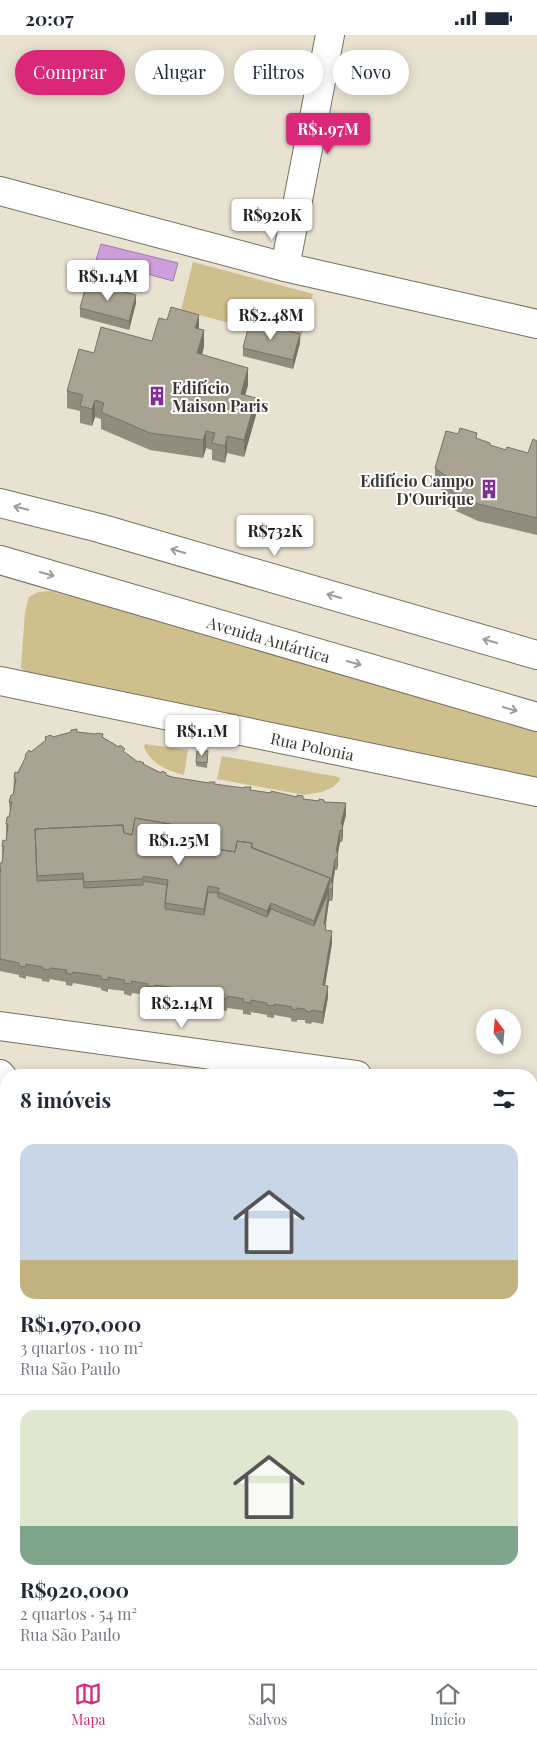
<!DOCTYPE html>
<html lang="pt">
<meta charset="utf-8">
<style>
:root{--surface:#fff;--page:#f6f6f7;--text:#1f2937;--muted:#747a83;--line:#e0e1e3;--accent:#db2777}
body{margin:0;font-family:"Playfair Display",serif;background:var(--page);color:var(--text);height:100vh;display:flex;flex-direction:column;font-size:19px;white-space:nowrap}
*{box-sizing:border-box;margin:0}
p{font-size:16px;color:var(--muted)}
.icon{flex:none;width:28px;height:28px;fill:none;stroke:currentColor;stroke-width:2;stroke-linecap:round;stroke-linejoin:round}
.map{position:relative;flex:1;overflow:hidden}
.panel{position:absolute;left:0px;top:1034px;width:538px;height:601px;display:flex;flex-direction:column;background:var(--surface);border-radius:20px 20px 0 0;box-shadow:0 2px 12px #0003}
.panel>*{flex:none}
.top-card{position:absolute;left:15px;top:15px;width:508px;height:45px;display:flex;gap:10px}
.needle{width:32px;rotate:344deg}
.buttons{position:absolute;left:476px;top:974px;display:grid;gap:10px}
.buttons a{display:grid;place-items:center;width:45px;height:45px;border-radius:50%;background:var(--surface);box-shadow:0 2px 12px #0003;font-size:25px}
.price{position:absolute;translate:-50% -42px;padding:0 11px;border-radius:5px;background:#fff;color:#222;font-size:16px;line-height:32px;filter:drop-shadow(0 1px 2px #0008)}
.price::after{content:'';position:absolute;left:50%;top:30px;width:15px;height:11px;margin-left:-8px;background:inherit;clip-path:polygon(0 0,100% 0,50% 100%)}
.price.on{background:var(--accent);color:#fff}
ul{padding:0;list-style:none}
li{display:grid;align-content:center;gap:10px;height:265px;padding:0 20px}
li+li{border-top:1px solid var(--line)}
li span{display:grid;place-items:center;height:155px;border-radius:15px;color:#555}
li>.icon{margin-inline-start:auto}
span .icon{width:90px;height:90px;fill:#fffc;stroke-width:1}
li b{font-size:21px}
h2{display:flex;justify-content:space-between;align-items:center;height:60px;padding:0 20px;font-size:21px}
.pill{padding:0 18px;border-radius:22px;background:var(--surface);box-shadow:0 2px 12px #0003;font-size:18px;line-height:45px}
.pill.on{background:var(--accent);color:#fff}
.status{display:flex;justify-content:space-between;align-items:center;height:35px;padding:0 25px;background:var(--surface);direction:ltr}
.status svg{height:14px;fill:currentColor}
.tab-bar{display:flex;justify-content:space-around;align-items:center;height:70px;border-top:1px solid var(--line);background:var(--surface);font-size:14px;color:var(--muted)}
.tab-bar a{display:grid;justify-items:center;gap:2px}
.tab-bar .on{color:var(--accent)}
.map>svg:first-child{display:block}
.green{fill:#cebf8c}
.water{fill:#cd9edb;stroke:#a17fa8}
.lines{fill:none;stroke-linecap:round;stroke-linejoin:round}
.minor-casing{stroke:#767161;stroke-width:30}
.secondary-casing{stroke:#767161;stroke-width:30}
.minor{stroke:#fff;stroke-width:28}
.secondary{stroke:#fff;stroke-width:28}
.wall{fill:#908c7e}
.shaded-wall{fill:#767267}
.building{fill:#a8a393;stroke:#767267}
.oneway{stroke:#9c9c98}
.labels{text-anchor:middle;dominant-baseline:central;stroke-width:4;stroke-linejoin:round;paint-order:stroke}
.poi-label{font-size:16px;font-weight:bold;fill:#3a3831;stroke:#fff;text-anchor:start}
.street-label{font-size:16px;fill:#3a3831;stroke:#fff}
</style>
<div class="status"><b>20:07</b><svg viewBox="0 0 49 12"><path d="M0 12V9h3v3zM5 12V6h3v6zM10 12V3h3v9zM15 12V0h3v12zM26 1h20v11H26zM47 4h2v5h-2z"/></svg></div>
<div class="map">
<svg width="537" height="1634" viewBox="0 0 537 1634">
<rect width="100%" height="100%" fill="#e8e2d1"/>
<path class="green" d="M193 227 313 259 300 307 181 275Z
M50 556 537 689V750L33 641 21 633 25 577 29 562 38 557Z
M145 709 188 715 184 740C168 736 151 729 144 712Z
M222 721 339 742 340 745 333 752 322 757 304 760 217 744Z
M414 1629H464L468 1634H405Z"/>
<path class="water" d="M101 209 178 228 173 246 96 225Z"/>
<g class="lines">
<defs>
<g id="minor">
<path d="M0 156 285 232 537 289"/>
<path d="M285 232 330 0"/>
<path id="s1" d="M0 646 537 757"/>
<path d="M0 991 357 1040"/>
<path d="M0 1039 6 1046"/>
<path d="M531 1107 537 1111"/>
<path d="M0 1488 6 1484"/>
<path d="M531 1520 537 1515"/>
<path d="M368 1634 377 1629"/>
<path d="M536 1634 537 1606"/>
</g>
<g id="secondary">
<path d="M0 468 99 493 537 620"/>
<path id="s2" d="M0 525 537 682"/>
</g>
</defs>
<use href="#minor" class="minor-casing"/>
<use href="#secondary" class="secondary-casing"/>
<use href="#minor" class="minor"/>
<use href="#secondary" class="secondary"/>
</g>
<path class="wall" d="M136 268 129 295 80 282V273Z
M199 294 204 312 202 320 248 350 245 360 256 380 244 422 227 418 225 428 212 425V415L206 413 203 423 150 415 101 394V384L95 382 92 391 80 388V376L67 373V356L94 318 152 306Z
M300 308 293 334 243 321V313Z
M458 399 477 404 490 411 506 415 528 418 537 406V500L478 486 456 476 444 467V456L435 450V433Z
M77 697 103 702 138 727 166 740 172 742 324 767 346 780 343 791V801L342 807H340L338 818V829L337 835H335L333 847V859L332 866H329L326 889V895L332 908 325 951 328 962 323 989 312 987 311 989 305 988V985H297V987L291 986V983L274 980V983L267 982V980L251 977V980L243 979V975L227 973V976L220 975V972L202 969V972L195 971V968L179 965 178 968 171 967V964L155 962 154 964 147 963V960L132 958 131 961 124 959V956L108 954V957L101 955V953L73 948 72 951 66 950V947L50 944 49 947 42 946V944L26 941V944L19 942V940L0 936V828H2V811L6 806V789L10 778 9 767 13 760 14 743 25 724V720L31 717 45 706V702H53Z
M208 716 207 733 196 731V727Z"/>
<path class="shaded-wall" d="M136 260V268L129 295V286Z
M199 280V297L195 293Z
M204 295V312L197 336V318Z
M300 299V308L293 334V325Z
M248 333V350L241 376V359Z
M256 363V380L244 422V405Z
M95 365V382L92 391V374Z
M206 396V413L203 423V405Z
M227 401V418L225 428V411Z
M346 768V780L343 791V801L342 807V796L341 789Z
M340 795V807L337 823 336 817Z
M338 818V829L337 835V823Z
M335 824V835L332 854 331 848Z
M330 843V854H328V860L329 855V866L324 900 314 903V886Z
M333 847V859L332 866V854Z
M208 851V868L204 892V874Z
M271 868V886L267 894V876Z
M332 896V908L323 962V950Z
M155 950V962L154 964V952Z
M328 951V962L323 989V977Z"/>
<path class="building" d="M87 247 136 260 129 286 80 273Z
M171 272 199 280 195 293 204 295 197 318 248 333 241 359 256 363 244 405 227 401 225 411 212 408 215 398 206 396 203 405 150 398 101 377 104 368 95 365 92 374 80 371 83 360 67 356 79 314 94 318 101 292 152 306 159 283 167 285Z
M250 286 300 299 293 325 243 313Z
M460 393 477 398 476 403 490 408V410L506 415 507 412 528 418 533 404 537 406V483L478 469 456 459 444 449 446 441 435 433 446 396 458 399Z
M77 694V697L96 699 97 698 103 699 102 702 119 712 120 710 125 714 123 716 138 727 139 726 144 728 143 729 161 738 162 736 166 738V740L172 742 209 748V747H215L214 749 244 753V752H251L250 755 271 758V756L297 762V760L303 761V764L319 766V764L324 765V767L346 768 341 789H343L342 796 340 795 336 817 338 818 337 823 335 824 331 848 333 847 332 854H328L330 848V843L252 813V808L237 806 235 817 179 808 181 797V791L135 783 132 800 124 798 123 790 35 794 37 846 83 844 84 853 143 850V846L167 850 165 868V874L204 880 208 857 218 858V862L267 882 271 874 314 891 329 855 324 889 326 890 325 895 332 896 323 950 328 951 323 977 312 975 311 977 305 976V974L297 973V975L291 974 292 972 274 969V971L267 970V968L251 965V968L243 967 244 964 227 961V964L220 963V960L202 957V960L195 959V956L179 953 178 956 171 955V952L155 950 154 952 147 951 148 949 132 946 131 949 124 948 125 945 108 942V945L101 944V941L73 937 72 939 66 938 67 935 50 933 49 935 42 934 43 932 26 929V932L19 931V928L0 924V839L1 834H0V828H2L4 811H2L3 805 6 806 8 789H6L7 782H9L12 767H9L11 760H13L16 744 14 743 15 737 18 738 26 721 25 720 29 715 31 717 46 705 45 702 51 700 53 702 71 697V695Z
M197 716H208L207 728 196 727Z
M135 783 181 791 178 808 235 817 237 806 252 808 251 812 330 843 314 886 271 868 267 876 218 857 219 853 208 851 204 874 165 868 168 845 143 841V844L84 847 83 838 37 841 35 794 123 790 124 798 132 800Z"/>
<defs><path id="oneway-shaft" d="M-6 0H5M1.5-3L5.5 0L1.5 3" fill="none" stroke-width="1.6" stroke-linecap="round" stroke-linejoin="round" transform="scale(1.25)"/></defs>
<g class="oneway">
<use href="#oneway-shaft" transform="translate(21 473) rotate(-166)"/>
<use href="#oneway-shaft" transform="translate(178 516) rotate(-164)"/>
<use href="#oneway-shaft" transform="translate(47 539) rotate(16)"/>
<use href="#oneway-shaft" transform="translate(334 561) rotate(-164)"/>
<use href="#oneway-shaft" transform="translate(490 606) rotate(-164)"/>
<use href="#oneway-shaft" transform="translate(354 628) rotate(16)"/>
<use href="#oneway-shaft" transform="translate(510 674) rotate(16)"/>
</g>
<defs>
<symbol id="building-bare" viewBox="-9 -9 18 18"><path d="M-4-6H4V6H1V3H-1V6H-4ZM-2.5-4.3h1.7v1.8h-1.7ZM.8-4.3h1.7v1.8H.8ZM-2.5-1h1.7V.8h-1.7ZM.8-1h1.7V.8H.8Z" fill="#832c99" stroke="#fff" stroke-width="2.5" paint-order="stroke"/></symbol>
</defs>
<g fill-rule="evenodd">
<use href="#building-bare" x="143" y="347" width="28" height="28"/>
<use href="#building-bare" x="475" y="440" width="28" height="28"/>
</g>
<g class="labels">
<g class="poi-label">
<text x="172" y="352">Edifício<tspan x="172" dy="18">Maison Paris</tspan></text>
<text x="474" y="445" text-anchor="end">Edifício Campo<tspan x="474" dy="18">D'Ourique</tspan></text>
</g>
<g class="street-label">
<text stroke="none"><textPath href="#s2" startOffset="280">Avenida Antártica</textPath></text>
<text stroke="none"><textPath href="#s1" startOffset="319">Rua Polonia</textPath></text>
</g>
</g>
</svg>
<div class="buttons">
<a><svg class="needle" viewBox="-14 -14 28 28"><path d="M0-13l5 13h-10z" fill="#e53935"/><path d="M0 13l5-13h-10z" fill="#747a83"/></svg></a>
</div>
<b class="price on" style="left:328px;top:120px">R$1.97M</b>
<b class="price" style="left:272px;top:206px">R$920K</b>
<b class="price" style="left:108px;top:267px">R$1.14M</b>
<b class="price" style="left:271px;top:306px">R$2.48M</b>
<b class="price" style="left:275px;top:522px">R$732K</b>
<b class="price" style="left:202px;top:722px">R$1.1M</b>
<b class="price" style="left:179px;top:831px">R$1.25M</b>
<b class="price" style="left:182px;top:994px">R$2.14M</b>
<div class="top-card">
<a class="pill on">Comprar</a>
<a class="pill">Alugar</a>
<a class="pill">Filtros</a>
<a class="pill">Novo</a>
</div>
<section class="panel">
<h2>8 imóveis<svg class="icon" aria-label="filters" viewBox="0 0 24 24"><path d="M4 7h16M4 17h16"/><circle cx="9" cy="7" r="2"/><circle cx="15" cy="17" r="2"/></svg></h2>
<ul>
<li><span style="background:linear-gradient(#c9d6e8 75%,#c2b280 0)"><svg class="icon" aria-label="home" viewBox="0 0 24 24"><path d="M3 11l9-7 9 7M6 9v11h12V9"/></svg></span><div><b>R$1,970,000</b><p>3 quartos · 110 m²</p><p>Rua São Paulo</p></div></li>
<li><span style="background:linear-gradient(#dfe7d0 75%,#7fa58c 0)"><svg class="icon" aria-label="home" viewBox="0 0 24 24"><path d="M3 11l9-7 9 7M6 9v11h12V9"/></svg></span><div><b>R$920,000</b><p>2 quartos · 54 m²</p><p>Rua São Paulo</p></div></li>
</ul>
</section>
</div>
<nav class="tab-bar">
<a class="on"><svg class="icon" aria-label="map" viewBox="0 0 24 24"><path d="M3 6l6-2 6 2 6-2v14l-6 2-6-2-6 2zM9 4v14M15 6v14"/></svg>Mapa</a>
<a><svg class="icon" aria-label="saved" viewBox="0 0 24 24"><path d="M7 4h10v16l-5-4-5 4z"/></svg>Salvos</a>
<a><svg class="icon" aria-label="home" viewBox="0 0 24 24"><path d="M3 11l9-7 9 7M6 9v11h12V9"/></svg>Início</a>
</nav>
